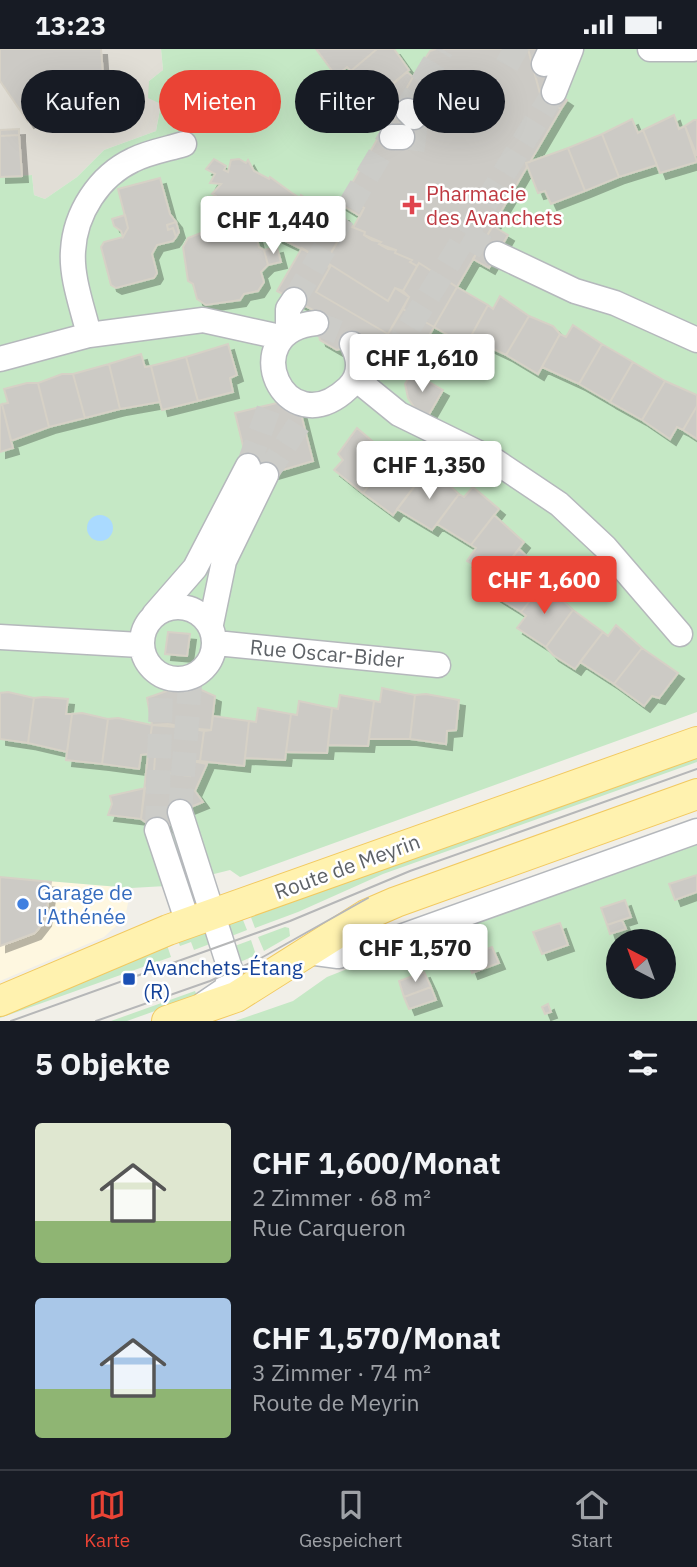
<!DOCTYPE html>
<html lang="de">
<meta charset="utf-8">
<style>
:root{--surface:#171b24;--page:#20242c;--text:#f1f3f6;--muted:#9ea1a6;--line:#363941;--accent:#ea4335}
body{margin:0;font-family:"IBM Plex Sans",sans-serif;background:var(--page);color:var(--text);height:100vh;display:flex;flex-direction:column;font-size:26px;white-space:nowrap}
*{box-sizing:border-box;margin:0}
p{font-size:23px;color:var(--muted)}
.icon{flex:none;width:38px;height:38px;fill:none;stroke:currentColor;stroke-width:2;stroke-linecap:round;stroke-linejoin:round}
.map{position:relative;height:972px;overflow:hidden}
.side{display:flex;flex-direction:column;background:var(--surface);flex:1}
.side>*{flex:none}
.guide{position:absolute;left:21px;top:21px;width:656px;height:63px;display:flex;gap:14px}
.needle{width:46px;rotate:319deg}
.controls{position:absolute;left:606px;top:880px;display:grid;gap:14px}
.controls a{display:grid;place-items:center;width:70px;height:70px;border-radius:50%;background:var(--surface);box-shadow:0 7px 28px #0002;font-size:35px}
.price{position:absolute;translate:-50% -60px;padding:0 16px;border-radius:7px;background:#fff;color:#222;font-size:23px;line-height:46px;filter:drop-shadow(0 2px 4px #0008)}
.price::after{content:'';position:absolute;left:50%;top:42px;width:21px;height:16px;margin-left:-10px;background:inherit;clip-path:polygon(0 0,100% 0,50% 100%)}
.price.selected{background:var(--accent);color:#fff}
ul{padding:0;list-style:none}
li{display:flex;align-items:center;gap:21px;height:175px;padding:0 35px}
li span{display:grid;place-items:center;flex:none;width:196px;height:140px;border-radius:7px;color:#555}
li>.icon{margin-inline-start:auto}
span .icon{width:84px;height:84px;fill:#fffc;stroke-width:1}
li b{font-size:30px}
h2{display:flex;justify-content:space-between;align-items:center;height:84px;padding:0 35px;font-size:30px}
.tag{padding:0 24px;border-radius:32px;background:var(--surface);box-shadow:0 7px 28px #0002;font-size:24px;line-height:63px}
.tag.selected{background:var(--accent);color:#fff}
.status{display:flex;justify-content:space-between;align-items:center;height:49px;padding:0 35px;background:var(--surface);direction:ltr}
.status svg{height:19px;fill:currentColor}
.dock{display:flex;justify-content:space-around;align-items:center;height:98px;border-top:2px solid var(--line);background:var(--surface);font-size:19px;color:var(--muted)}
.dock a{display:grid;justify-items:center;gap:4px}
.dock .selected{color:var(--accent)}
.map>svg:first-child{display:block}
.commercial{fill:#fef7e0}
.education{fill:#e1ded6}
.green{fill:#c5e8c5;fill-rule:evenodd}
.water{fill:#aadaff}
.building{fill:#cccac5;stroke:#d6d1c6;stroke-width:2;filter:url(#shadow)}
.lines{fill:none;stroke-linecap:round;stroke-linejoin:round}
.minor-tunnel{stroke:#ccccc8;stroke-width:24;stroke-dasharray:24 12;stroke-linecap:butt}
.minor-casing{stroke:#b5b8bc;stroke-width:27}
.major-casing{stroke:#f2c960;stroke-width:32}
.minor{stroke:#fff;stroke-width:24}
.major{stroke:#fff2af;stroke-width:30}
.tram{stroke:#b6b7b8;stroke-width:2}
.health-dot{fill:#e0444e;stroke:#fff;stroke-width:2.5}
.shop-dot{fill:#3f7fe0;stroke:#fff;stroke-width:2.5}
.transit-dot{fill:#1a4fb4;stroke:#fff;stroke-width:2.5}
.labels{text-anchor:middle;dominant-baseline:central;stroke-width:5;stroke-linejoin:round;paint-order:stroke}
.health-label{font-size:21px;fill:#be3a42;stroke:#fff;text-anchor:start}
.street-label{font-size:21px;fill:#5f6368;stroke:#fff}
.shop-label{font-size:21px;fill:#366cbe;stroke:#fff;text-anchor:start}
.transit-label{font-size:21px;fill:#164399;stroke:#fff;text-anchor:start}
</style>
<div class="status"><b>13:23</b><svg viewBox="0 0 49 12"><path d="M0 12V9h3v3zM5 12V6h3v6zM10 12V3h3v9zM15 12V0h3v12zM26 1h20v11H26zM47 4h2v5h-2z"/></svg></div>
<div class="map">
<svg width="697" height="972" viewBox="0 0 697 972">
<defs>
<filter id="shadow"><feDropShadow dx="6" dy="6" stdDeviation="0" flood-color="#0004"/></filter>
</defs>
<rect width="100%" height="100%" fill="#f1efe8"/>
<path class="commercial" d="M0 828 131 839 125 869 104 888 0 932Z"/>
<path class="education" d="M0 0H161L163 21 149 32V49L161 54 156 82 104 101 77 128 45 150 34 146 32 126 0 128Z"/>
<path class="green" d="M161 0H697V663L240 828 230 821 166 837 131 839 0 828V128L32 126 34 146 45 150 77 128 104 101 156 82 161 55 148 49 149 32 163 21Z
M697 703V713L383 825 298 863 255 879 249 863Z
M697 795V972H235L293 952 327 928 380 907ZM618 892H663V938H618Z
M241 866 247 881 229 888 223 873Z
M208 878 215 893 194 901 191 893 180 897 177 889Z
M285 878 289 879 290 887 264 902 258 888Z
M251 891 256 906 238 914 232 898Z
M166 893 171 908 0 969V962Z
M195 942 197 947 127 972H111Z"/>
<path class="water" d="M87 479a13 13 0 1 1 26 0a13 13 0 1 1-26 0Z"/>
<path class="building" d="M0 0H101L105 52 80 54 79 41 50 43 42 48 50 59 28 73 0 32Z
M316 0H377L351 22 347 18 336 27Z
M377 0H394L409 21 374 50 351 22Z
M436 0H528L541 48 561 60 530 113 526 114 527 118 457 238 419 214 417 217 410 213 412 211 395 204 396 201 379 195 381 193 372 191 364 186 365 183 347 176 354 177 364 159 344 148 413 28 430 2Z
M528 0H541L548 38 567 51 561 60 541 48Z
M407 23 413 28 392 65 378 48Z
M79 41 80 54 91 53 92 70 40 73 36 68 50 59 42 48 52 43V48L58 55 62 54V42Z
M674 66 679 80 685 77 697 113 660 124 643 81Z
M632 70 638 84 643 81 657 116 619 128 602 85Z
M694 71H697V107L685 77Z
M19 80V86L0 87V81Z
M602 85 619 128 585 142 568 99Z
M19 86 22 127 0 128V87Z
M568 99 585 142 551 155 545 142 538 144 526 114Z
M214 110 226 117 224 121 228 123 231 111 239 110 246 114 248 111 254 122 269 130 270 128 292 144 300 149 301 146 331 167 343 166 348 174 324 216 315 214 308 207 310 204 277 188 278 186 246 170 247 168 232 159H221L214 152 216 147 212 145 221 135 210 134 215 125 206 120Z
M160 129 170 165 176 173 167 176 168 181 173 179 176 188 173 192 157 196 152 205 157 224 154 229 116 239 111 236 101 198 104 193 123 188 128 179 118 140Z
M344 148 364 159 360 167 340 155Z
M125 166 128 179 123 188 121 182 114 177 112 170Z
M236 172 255 183 259 198 264 201 268 216 261 223 264 233 258 242 244 245 240 251 206 256 197 250 193 235 188 232 183 198 188 189 221 176 226 179 233 177Z
M176 173 179 183 176 188 173 179 168 181 167 176Z
M347 176 365 183 364 186 381 193 379 195 388 200 396 201 395 204 412 211 410 213 417 217 403 242 395 239 388 252 326 213Z
M493 177 508 186 489 219 473 210Z
M277 198 281 213 268 216 264 201Z
M302 199 310 204 308 207 315 214 330 218 316 243 388 285 403 260 434 278 410 319 365 292 337 301 320 291 313 261 277 242Z
M326 213 388 252 395 239 409 248 388 285 316 243 330 218Z
M419 214 457 238 434 278 403 260 409 248 403 242Z
M457 238 488 256 466 296 434 278Z
M500 247 529 267 506 306 470 289 488 256 493 260Z
M529 267 553 277 560 285 538 325 506 306Z
M573 276 602 295 579 335 542 318 560 285 566 288Z
M228 295 237 326 230 329 233 343 198 352 186 308Z
M602 295 633 313 610 353 579 335Z
M141 305 145 318 151 317 160 353 120 360 109 315Z
M186 308 198 352 162 361 151 317Z
M633 313 665 332 642 371 610 353Z
M109 315 120 360 85 369 73 325Z
M412 323 443 341 427 369 416 361 408 349 405 335Z
M62 325H73L85 369 49 378 38 334Z
M665 332 697 346V357L683 381 677 378 670 390 642 371Z
M27 334H38L49 378 11 392 2 355 8 354 4 340Z
M285 352 300 361 313 412 266 426 248 417 235 364Z
M2 355 13 399 0 403V356Z
M697 357V390L683 381Z
M357 379 391 408 363 444 334 421 343 411 338 405Z
M391 408 413 421 420 430 393 466 363 444Z
M434 422 459 445 432 481 397 460 420 430 424 433Z
M473 438 499 460 471 496 437 475 459 445 464 448Z
M494 466 524 493 496 529 467 512 476 499 471 496Z
M519 500 549 528 521 563 492 545 501 533 496 529Z
M544 534 573 561 546 598 517 579 526 567 521 563Z
M573 561 603 583 575 620 553 606 546 598Z
M616 576 642 599 614 635 580 613 603 583 608 587Z
M168 583 190 585 187 607 165 605Z
M642 599 678 624 659 649 652 647 644 657 614 635Z
M179 631 215 647 211 681 152 676 147 649 178 638Z
M382 639 415 646 410 690H369L374 652 380 653Z
M8 643 34 649 28 694 0 690V644Z
M426 645 459 651 456 681 447 682 446 695 410 690 415 646Z
M340 646 374 652 368 697 328 696 332 659 338 660Z
M44 648 68 650 66 665H72L67 703 28 694 34 649Z
M299 652 332 659 327 704 286 703 291 665 297 666Z
M258 659 291 665 285 711 245 709 249 672 256 673Z
M82 664 108 670 102 715 66 711 72 665Z
M213 667 249 672 244 717 200 712 204 682 211 681Z
M118 669 152 676 148 705 141 706 139 720 102 715 108 670Z
M168 675 204 682 200 712H192L190 727 154 722 155 708 148 705 152 676Z
M148 705 155 708 154 722 190 727 192 712 207 715 195 742 203 753 171 766 170 776 157 781 141 770Z
M145 739 141 770 108 766 112 755 110 747Z
M697 826V843L675 851 669 835Z
M0 828 51 833 45 871 35 884 0 897Z
M625 851 631 868 607 876 601 859Z
M622 871 626 880 610 885 607 876Z
M560 874 568 896 542 905 533 883Z
M492 898 499 914 472 924 466 908Z
M424 923 431 938 404 948 399 932Z
M431 938 436 951 409 960 404 948Z
M548 955 551 963 545 965 542 958Z"/>
<g class="lines">
<path class="minor-tunnel" d="M502 0 533 17 544 15
M402 88 426 91 414 68
M465 186 497 205
M294 251 442 0
M316 274 343 285 352 295
M391 308 554 43
M248 417 270 356
M266 426 303 369
M180 763 190 636
M157 781 161 645"/>
<defs>
<path id="minor" d="M650 0H693
M544 15 551 0
M554 43 571 0
M408 62 414 68
M392 88H402
M497 205 575 242 615 254 697 291
M316 274C234 282 284 399 348 339 361 327 360 310 352 295
M288 281V260L294 251
M89 286C83 260 71 229 73 202 75 164 99 127 133 111 149 103 168 100 184 95
M391 308 356 330 399 365 495 412 559 455 605 498 680 585
M0 310 89 286 203 271 280 288
M142 594a36 36 0 1 1 72 0a36 36 0 1 1-72 0Z
M154 566 195 519 248 417
M211 575 224 512 266 426
M0 588 140 596
M216 594 438 616
M180 763 231 923 226 940 204 955
M157 781 188 874
M308 903 338 907 364 901 697 782"/>
<path id="major" d="M0 952 168 881 697 693
M167 972 236 948 366 866 396 853 697 745"/>
</defs>
<use href="#minor" class="minor-casing"/>
<use href="#major" class="major-casing"/>
<use href="#minor" class="minor"/>
<use href="#major" class="major"/>
<path class="tram" d="M11 972 290 872 410 822 697 720
M96 972 210 932 261 909 368 849"/>
</g>
<path class="health-dot" d="M408.5 145.5h7v7h7v7h-7v7h-7v-7h-7v-7h7z"/>
<circle class="shop-dot" cx="23" cy="855" r="7"/>
<rect class="transit-dot" x="122" y="923" width="14" height="14" rx="3.5"/>
<g class="labels">
<g class="health-label">
<text x="426" y="144">Pharmacie<tspan x="426" dy="24">des Avanchets</tspan></text>
</g>
<g class="street-label">
<text transform="translate(327 604) rotate(5)">Rue Oscar-Bider</text>
<text transform="translate(347 817) rotate(-20)">Route de Meyrin</text>
</g>
<g class="shop-label">
<text x="37" y="843">Garage de<tspan x="37" dy="24">l'Athénée</tspan></text>
</g>
<g class="transit-label">
<text x="143" y="918">Avanchets-Étang<tspan x="143" dy="24">(R)</tspan></text>
</g>
</g>
</svg>
<div class="controls">
<a><svg class="needle" viewBox="-14 -14 28 28"><path d="M0-13l5 13h-10z" fill="#e53935"/><path d="M0 13l5-13h-10z" fill="#9ea1a6"/></svg></a>
</div>
<b class="price" style="left:273px;top:207px">CHF 1,440</b>
<b class="price" style="left:422px;top:345px">CHF 1,610</b>
<b class="price" style="left:429px;top:452px">CHF 1,350</b>
<b class="price selected" style="left:544px;top:567px">CHF 1,600</b>
<b class="price" style="left:415px;top:935px">CHF 1,570</b>
<div class="guide">
<a class="tag">Kaufen</a>
<a class="tag selected">Mieten</a>
<a class="tag">Filter</a>
<a class="tag">Neu</a>
</div>
</div>
<section class="side">
<h2>5 Objekte<svg class="icon" aria-label="filters" viewBox="0 0 24 24"><path d="M4 7h16M4 17h16"/><circle cx="9" cy="7" r="2"/><circle cx="15" cy="17" r="2"/></svg></h2>
<ul>
<li><span style="background:linear-gradient(#dfe7d0 70%,#8fb573 0)"><svg class="icon" aria-label="home" viewBox="0 0 24 24"><path d="M3 11l9-7 9 7M6 9v11h12V9"/></svg></span><div><b>CHF 1,600/Monat</b><p>2 Zimmer · 68 m²</p><p>Rue Carqueron</p></div></li>
<li><span style="background:linear-gradient(#a9c7e8 65%,#8fb573 0)"><svg class="icon" aria-label="home" viewBox="0 0 24 24"><path d="M3 11l9-7 9 7M6 9v11h12V9"/></svg></span><div><b>CHF 1,570/Monat</b><p>3 Zimmer · 74 m²</p><p>Route de Meyrin</p></div></li>
</ul>
</section>
<nav class="dock">
<a class="selected"><svg class="icon" aria-label="map" viewBox="0 0 24 24"><path d="M3 6l6-2 6 2 6-2v14l-6 2-6-2-6 2zM9 4v14M15 6v14"/></svg>Karte</a>
<a><svg class="icon" aria-label="saved" viewBox="0 0 24 24"><path d="M7 4h10v16l-5-4-5 4z"/></svg>Gespeichert</a>
<a><svg class="icon" aria-label="home" viewBox="0 0 24 24"><path d="M3 11l9-7 9 7M6 9v11h12V9"/></svg>Start</a>
</nav>
